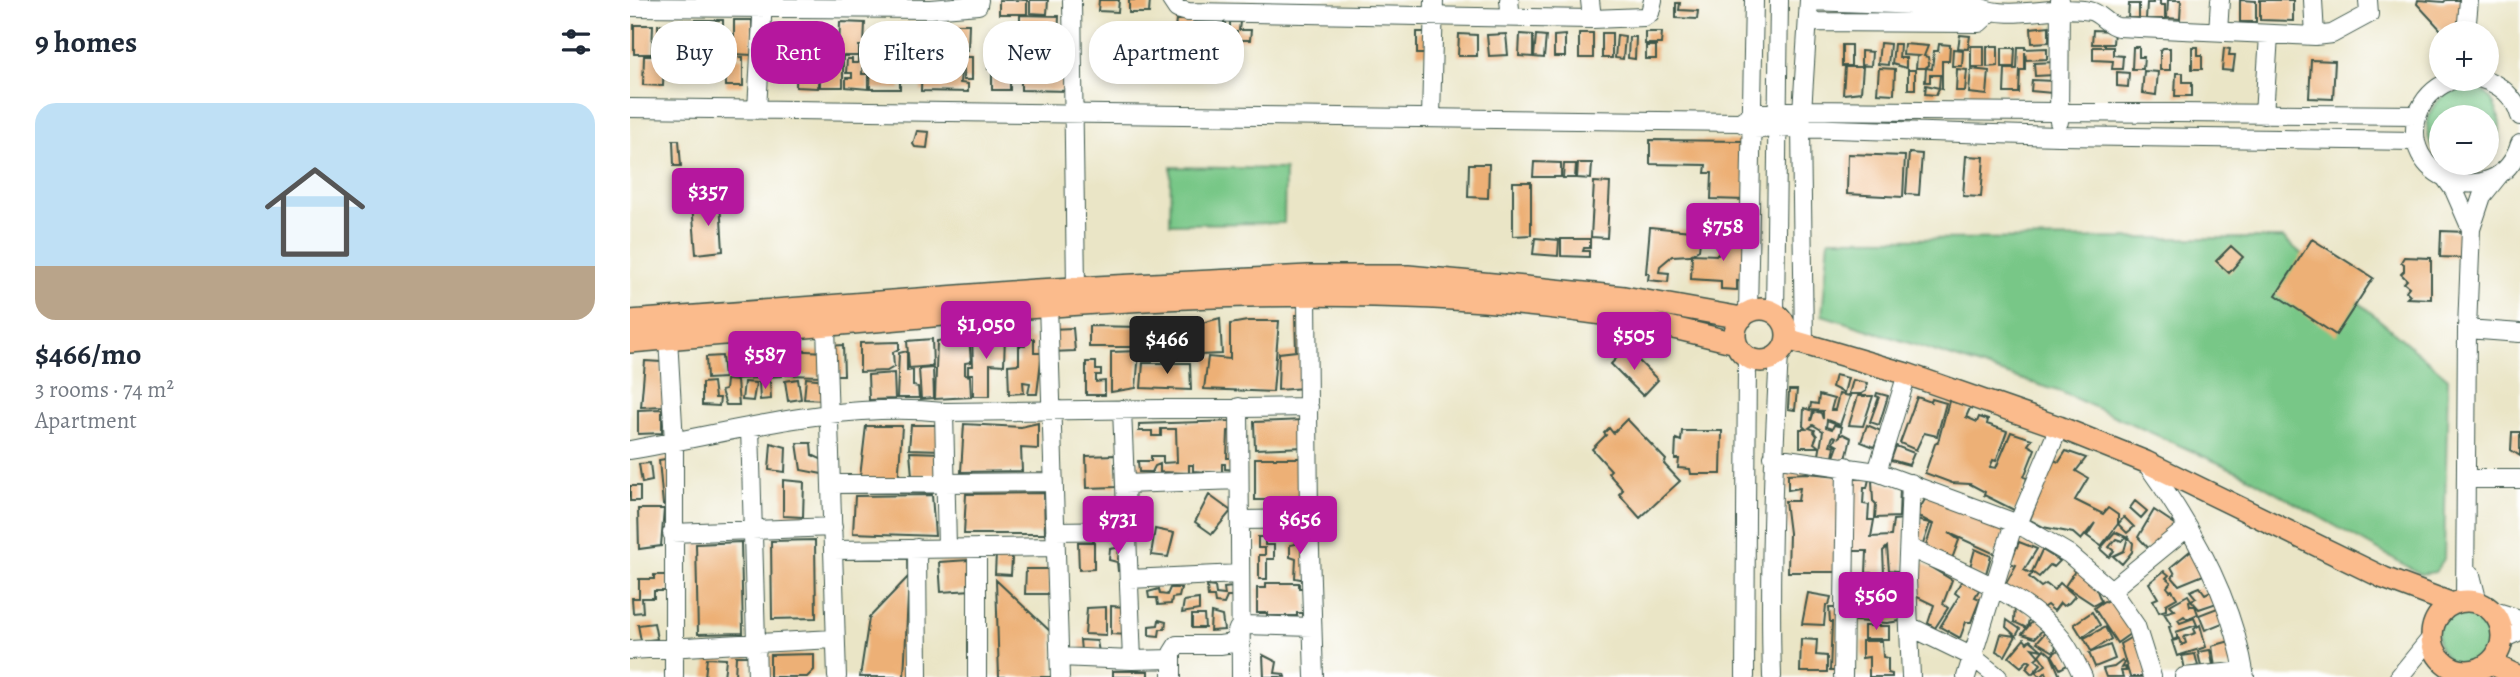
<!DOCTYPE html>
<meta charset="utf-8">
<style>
:root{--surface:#fff;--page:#f6f6f7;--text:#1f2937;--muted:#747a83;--line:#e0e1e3;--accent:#b5179e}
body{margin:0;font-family:Alegreya,serif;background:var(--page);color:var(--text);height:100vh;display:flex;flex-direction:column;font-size:26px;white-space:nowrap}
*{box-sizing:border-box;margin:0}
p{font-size:23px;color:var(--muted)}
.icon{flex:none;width:38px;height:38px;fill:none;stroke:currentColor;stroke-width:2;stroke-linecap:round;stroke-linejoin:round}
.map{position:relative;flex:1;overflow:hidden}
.sheet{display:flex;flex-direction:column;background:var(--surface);width:630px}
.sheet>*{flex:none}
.guide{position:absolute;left:21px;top:21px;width:665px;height:63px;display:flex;gap:14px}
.fabs{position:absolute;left:1799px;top:21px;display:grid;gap:14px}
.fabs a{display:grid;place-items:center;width:70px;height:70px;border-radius:50%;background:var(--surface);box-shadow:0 4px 10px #0003;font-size:35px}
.price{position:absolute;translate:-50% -60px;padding:0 16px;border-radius:7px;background:var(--accent);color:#fff;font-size:23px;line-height:46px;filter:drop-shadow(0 2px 4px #0008)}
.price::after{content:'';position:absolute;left:50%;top:42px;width:21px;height:16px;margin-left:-10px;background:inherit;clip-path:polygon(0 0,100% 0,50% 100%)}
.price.active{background:#222;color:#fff}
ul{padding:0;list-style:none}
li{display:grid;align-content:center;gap:14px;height:371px;padding:0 35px}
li+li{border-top:2px solid var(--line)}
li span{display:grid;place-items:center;height:217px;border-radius:21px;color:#555}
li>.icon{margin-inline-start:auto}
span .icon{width:126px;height:126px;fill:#fffc;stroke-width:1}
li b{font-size:30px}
h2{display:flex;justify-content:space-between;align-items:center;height:84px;padding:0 35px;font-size:30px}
.chip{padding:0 24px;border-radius:28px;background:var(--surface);box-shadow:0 4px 10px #0003;font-size:24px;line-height:63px}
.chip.active{background:var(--accent);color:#fff}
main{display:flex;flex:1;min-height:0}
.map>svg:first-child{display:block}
.green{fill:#78c787;stroke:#4c825e;stroke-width:2}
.building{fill:#edb076}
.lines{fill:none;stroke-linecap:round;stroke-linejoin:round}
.minor-casing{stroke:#3d564a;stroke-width:20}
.major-casing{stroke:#3d564a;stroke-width:24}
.minor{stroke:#fff;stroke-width:18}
.major{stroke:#fbbb8c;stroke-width:21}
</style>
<main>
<section class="sheet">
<h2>9 homes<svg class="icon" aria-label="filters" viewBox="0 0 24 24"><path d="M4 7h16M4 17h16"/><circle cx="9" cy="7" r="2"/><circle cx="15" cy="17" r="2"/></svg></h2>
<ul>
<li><span style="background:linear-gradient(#bfe0f5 75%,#b9a48a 0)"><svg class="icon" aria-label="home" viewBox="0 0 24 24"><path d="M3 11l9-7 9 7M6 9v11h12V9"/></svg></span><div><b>$466/mo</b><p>3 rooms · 74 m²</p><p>Apartment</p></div></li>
</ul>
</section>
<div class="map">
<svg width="1890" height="677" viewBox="0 0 1890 677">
<rect width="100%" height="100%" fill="#fff"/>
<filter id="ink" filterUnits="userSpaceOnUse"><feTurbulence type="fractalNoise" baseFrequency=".0143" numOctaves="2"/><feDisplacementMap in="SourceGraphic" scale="14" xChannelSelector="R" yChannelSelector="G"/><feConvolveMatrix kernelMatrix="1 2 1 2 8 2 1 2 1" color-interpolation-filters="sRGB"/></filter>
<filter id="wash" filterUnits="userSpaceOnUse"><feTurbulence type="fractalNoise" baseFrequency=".00686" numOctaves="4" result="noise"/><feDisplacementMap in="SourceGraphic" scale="28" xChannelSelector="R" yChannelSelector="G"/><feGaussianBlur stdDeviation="1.57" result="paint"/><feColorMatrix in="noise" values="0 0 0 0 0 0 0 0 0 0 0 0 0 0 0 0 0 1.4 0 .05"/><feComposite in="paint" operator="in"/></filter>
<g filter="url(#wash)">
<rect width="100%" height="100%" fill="#eae5c6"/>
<path class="green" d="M1837 85C1890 91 1877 205 1814 163H1857V117H1811V161C1785 129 1797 96 1837 85Z
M541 167 655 169 654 223 540 224Z
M1653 238 1818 378 1814 559 1805 572 1791 574 1613 474 1431 392 1192 315 1199 239Z
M1807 636a29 29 0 1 1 58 0a29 29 0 1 1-58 0Z"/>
<g id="blocks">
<path class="building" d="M369 0H397V14H369Z
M400 0H418L417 14 400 13Z
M469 0H489L488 12 468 11Z
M499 0H520L519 13H499Z
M1523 0H1530V5H1535V19H1516L1517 3H1523Z
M1538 0H1551L1550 19 1537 18Z
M1610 0 1626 1V22H1610Z
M1630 0H1663V21L1630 20Z
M1788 0 1814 2 1816 0H1833V30H1811L1787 4Z
M1046 3H1050L1049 10 1068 11 1067 19 1046 18Z
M1499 4H1509V18H1498Z
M390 15 429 16 428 39 390 38Z
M55 20H93V33H98V42H91V46H83V54H54Z
M104 20H122V55L104 54Z
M546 20H564V29H545Z
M210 22 235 23 234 46H229V56H209Z
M566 22 596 23V30L565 28Z
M600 22H610L609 30H621L620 40H600V34L607 35V32H600Z
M52 23V53L29 52 28 25Z
M287 23V50H291V56H267V24Z
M314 24H339L338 50H333L330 83 338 84V92L291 91 292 56 322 57 323 63V51H313Z
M4 25H23L22 54H4Z
M1419 26V42L1402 43 1401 28Z
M184 27 187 28V36H192L193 27H201V39H198L197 46H204V56L193 57H213V87H190V56H183Z
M572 30 594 31V44L572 43Z
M1463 30 1484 31 1483 44H1462Z
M556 31 571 32 569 55 554 54Z
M787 32H798V54H787Z
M1015 32H1032L1031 44H1015Z
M949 33H963V58H949Z
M972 33H982V58H972Z
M829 34 847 35V56H828Z
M876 34 878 55 859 56 857 35Z
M890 34 903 35V57L889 56Z
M906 35 916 36 914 58 904 57Z
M935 35V57H924V36Z
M987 35 995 36 993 59 985 58Z
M1330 35 1340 36 1338 49 1328 48Z
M999 37H1006L1005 59 998 58Z
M596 40 603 41 602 54 579 53V45L595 46Z
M406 41H440L439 91 391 90V52H405Z
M1250 43 1260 44 1258 65 1248 64Z
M1264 44H1270L1269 58H1276V68L1262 64Z
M1274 44 1298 46 1294 56 1298 57 1299 65 1295 68H1286L1287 57 1289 56 1273 55Z
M1309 44 1320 45 1319 61H1312V89L1309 88 1306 95 1295 94 1296 85 1309 88 1310 75H1300V82H1295L1296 68 1302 69 1304 51H1308Z
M1212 45H1221V66H1212Z
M1016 46H1026V59H1016Z
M1341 46H1354V67H1341Z
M1357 46H1368V66L1357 67Z
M1388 47H1395V49L1417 48V59L1396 60 1395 52V70H1390L1389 93H1374L1375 69H1387Z
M1463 47H1483V55L1493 56 1492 69H1482L1483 61 1463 60Z
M1503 47H1509V57H1514L1513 69H1502Z
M1562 47H1568V55H1572V69H1562Z
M1372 48H1385L1384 67H1372Z
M1533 48H1540V70H1530V51Z
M1594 48 1600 49 1599 55H1605L1603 71 1592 70Z
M1323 49 1333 50 1332 66H1322Z
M1231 51 1242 52 1241 66 1231 65Z
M359 54H375V69H358Z
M14 56H34L33 86 13 85Z
M241 56H256V62H270V89H240Z
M113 57V86H96L95 58Z
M167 57 190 58 188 88 166 87Z
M334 57H342V80H333Z
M228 58H233L232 74H238V89L216 87V78H222V73H216L217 59H222V63H228Z
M1681 60 1705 61 1703 99 1679 98Z
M1425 62V75L1405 76 1404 63Z
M1215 67H1233L1231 92 1213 94Z
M1249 68 1265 69 1264 94 1247 93Z
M1327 69 1337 70 1335 91H1326Z
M1341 69 1359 71 1357 95 1339 93Z
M362 70H380V90H362Z
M1278 70H1285V89H1278Z
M1514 71 1528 72 1526 95 1512 93Z
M1487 72 1499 73 1498 87 1487 86Z
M1546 73H1553V82H1562V96H1545Z
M1402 80 1423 81 1422 93 1401 91Z
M287 131 299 132 297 148 285 147 283 144Z
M43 140H49L51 166H44Z
M1020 140 1114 141 1116 200 1081 199 1082 173H1075L1076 165 1020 164Z
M1279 153 1292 154 1289 195 1276 194Z
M1218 154 1275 156 1273 197 1217 194Z
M1336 156 1354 157 1351 197 1333 196Z
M904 162 931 163V177H903Z
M948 163H962L961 179 947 178Z
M839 164H859L858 198 838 197Z
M934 164H946L945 178H933Z
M883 182H901V235L883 236Z
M964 182 980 183 977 238 961 237Z
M90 202 93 251 66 254 62 204Z
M1020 227 1071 232 1069 250 1060 255 1042 256 1030 266 1029 272 1039 273 1038 282 1018 280 1019 273H1016Z
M1811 231 1836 232 1835 258 1810 257Z
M1097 233H1116L1114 282 1107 281V290L1091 289V281L1061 279 1062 254 1088 255 1089 249H1096Z
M905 238 929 240 928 256 903 254Z
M931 239H960V248H954L953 251H959V257L931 256Z
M1682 239 1743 278 1706 335 1646 295Z
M1601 246 1613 257 1599 273 1586 261Z
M1774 257 1801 258V299L1777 298 1780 295 1776 291 1779 287 1774 283 1777 280 1771 274 1774 271V264L1771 262Z
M665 315H673L674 388 648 390 649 353 666 351Z
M590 318 592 354 568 355 564 325Z
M617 321H649L643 392 574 389 578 357 600 359V324Z
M459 326 511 327V347H459Z
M443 328 445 351 421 352 420 329Z
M388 332H398V339H404V353H419V370H411V363L414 360H411L407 394H398L400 383 393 382 394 393 379 394 378 365 389 364V346H395V343H388Z
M339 336 341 362 335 363V375L340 376 341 397 305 399 307 341Z
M342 336H375L374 365 360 364V396H343V374H338V366H343Z
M543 336 544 356 514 357 515 337Z
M302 339 303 366 279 368 277 341Z
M269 342V349L263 352 264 367 257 371 230 372V343Z
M213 345 214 375H199L198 346Z
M996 348 1028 380 1013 396 981 364Z
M155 350 197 352 192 376 156 375Z
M277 351V371L283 370V386L288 387 289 398H267L269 353Z
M509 351 506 388 481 392V352Z
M97 355H125L128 364 133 363 134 378 105 379V373L100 374V366H97Z
M92 356 94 378 77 379 76 357Z
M15 361 31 362 34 406 11 407Z
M456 362H466V370H471V375H466V382L475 381V395H456Z
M513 363H560L561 390 511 388Z
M152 364V376L137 377V365Z
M303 368 304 398 291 399 289 369Z
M264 373 265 399 239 400 238 375Z
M1205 375 1218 378 1214 393 1202 387Z
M176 378 197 380 195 400 174 399Z
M168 379 171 399 158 401 155 381Z
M96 380 107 381 109 405H96L91 391 95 390Z
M1223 380 1237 383 1236 391 1231 394H1219Z
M140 381 141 399 130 400 129 382Z
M83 382 85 398H90L89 406 72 405V383Z
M114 382 126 383 123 401 112 400Z
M1159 390H1167L1165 410 1158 409Z
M1247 393 1258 396 1249 425 1240 422 1249 397 1246 396Z
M1209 394 1220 396 1210 425 1197 420 1196 427 1202 429 1204 425 1212 427 1209 437 1213 434 1221 438 1216 459 1204 457 1208 446 1203 443 1206 437 1203 436 1200 445 1205 446 1203 457 1189 455 1193 431 1183 425 1179 428 1185 430 1184 432 1187 436 1184 443 1189 447H1170V429H1176L1173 426 1174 408 1183 411 1181 421 1184 411 1191 413 1193 419V411L1180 410 1181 403 1188 404 1189 395 1204 399 1201 410H1205Z
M1228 396H1243L1233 426 1219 425Z
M1287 397 1301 402 1302 399 1316 403 1307 436 1294 433 1286 450 1270 443Z
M1319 401 1341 406 1336 417 1347 422 1349 417 1358 420 1357 424 1377 431 1366 461 1363 460 1360 467 1366 468 1381 432 1402 439 1398 445 1405 449 1394 477 1397 478 1386 511 1354 495 1355 492 1340 484 1322 483 1295 473 1305 444 1308 442Z
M32 409V433L8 434V410Z
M997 419 1036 460 1034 464 1050 481 1010 518 989 494 993 490 978 473 981 470 962 449 976 435 974 433 979 428 983 433Z
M674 420 675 447 625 449 624 422Z
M604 421 605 430 598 431 597 458H607L606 470 595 469V464H592V473L563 471V465H559V473L530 472V464L525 466 522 472H509L508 461H521V456H533V463L547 462 546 429H531V436H522V431H509V424Z
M408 423V449L391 448 392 471 331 472 334 424 391 427Z
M281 425H312V450L279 449Z
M1237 425 1251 431 1244 447 1231 442Z
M236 426H272L268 484 230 477Z
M1052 431H1092L1091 474H1061L1060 469 1048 468 1049 459H1045L1046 439 1051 441Z
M1882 432H1890V456L1881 450Z
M141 443 156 447 155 472 139 470Z
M167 443H181L182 455 193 460 192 474 171 470Z
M1266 446 1284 453 1279 465 1261 460Z
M1436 451 1456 458 1446 471 1458 478 1445 500 1473 514 1478 508 1488 515V524L1471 546 1457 536 1465 523 1451 540 1443 533 1413 527 1400 520 1423 460 1429 462Z
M280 452 312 453V475L282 476Z
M485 455 486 487 457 488 456 456Z
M41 458 46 504 33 505 29 460Z
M625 458H672V500H625Z
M20 463 22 481 12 483 9 464Z
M1177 473 1209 476 1211 536 1206 535V572H1158L1159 533 1155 501H1168L1170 488 1158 490V474Z
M1222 477 1239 479 1237 488H1234L1233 504 1239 505 1238 520H1244L1241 537 1261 536 1263 520 1274 519V572L1259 570 1257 547 1253 551 1254 573H1236L1237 551H1219Z
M153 480 174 482 173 517 153 516Z
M1242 480 1270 487 1269 517 1245 518 1246 504 1243 501Z
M0 486H10V501H0Z
M414 493 415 534H334L336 494Z
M1298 494 1331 511 1376 529 1365 554 1319 533 1329 540 1320 564 1295 549 1303 524 1286 515Z
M302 495 305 536 223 533 225 496Z
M579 495 601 511 582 534 565 522Z
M1505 501 1517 511 1511 518 1500 508Z
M8 509H34L31 546 9 549Z
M1524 510 1548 526 1524 554 1508 537Z
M1494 517 1504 527 1497 533 1488 524Z
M1285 520 1300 523 1292 547 1285 545Z
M525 529 544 533 538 557 521 555Z
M1485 532 1496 537 1492 541 1486 539 1479 547 1484 551 1479 557 1470 549Z
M667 534 676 535V580L665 578 666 559 660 557V545L666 544Z
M628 537H635V545H644V559H637V579H629V555H635V548H628Z
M1498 537 1503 543 1502 552 1492 564 1483 556 1494 551Z
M487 539H494L489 550 488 559 495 560 496 571H488L487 562 479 560 480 549 487 548Z
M185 540 186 618 142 619 141 541Z
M111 542 113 633 68 634 66 544Z
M448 542H464V569L449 570Z
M1389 542 1407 549 1394 570 1402 574 1399 577 1411 587 1416 584 1424 590 1430 583 1445 596 1439 603 1433 606 1430 603 1424 611 1417 605 1411 609 1373 589 1386 565 1380 563Z
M1566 546 1576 574 1549 585 1542 577 1545 574 1541 567Z
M1345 549 1361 556 1355 577 1339 571Z
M1412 550 1430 561 1424 567 1420 565 1409 577 1402 572Z
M366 553H378L382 559 381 575 365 574Z
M1285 558 1322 580 1313 604 1318 608 1305 628 1298 623 1304 605 1283 595Z
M339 560 342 590 311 592 309 562Z
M1447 568 1462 578 1471 601 1464 605 1435 586Z
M396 569H420L419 594H395Z
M1534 571 1539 575 1536 578 1541 582 1537 587 1540 591 1542 590 1547 598 1536 604V610L1529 612 1523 600 1528 598 1519 583Z
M24 575H38V591H24V598H12L13 612 3 613 2 598H9V579H24Z
M279 576 274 677H230L239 618Z
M366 580 423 634 422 677H369Z
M1332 580 1349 590 1345 597 1350 599 1341 622H1336L1330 638 1310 627 1329 596 1325 593Z
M636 583H669V588H675L676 613H667V616H637V613H627V588H636Z
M1239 585 1240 605 1275 607 1270 621 1257 623 1225 621 1223 608 1227 605 1225 586Z
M577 586 585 587 586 594 595 595 594 588 603 587 604 597H597L594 604 585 603 584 597H578Z
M1570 587 1575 594 1585 589 1590 602 1569 609 1561 600 1559 601 1560 606H1565L1568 614 1557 619 1554 616 1548 620 1550 623 1564 618 1567 625 1546 632 1548 638 1543 640 1539 627 1542 626 1534 613 1545 610 1540 605 1558 595 1561 600 1566 598 1560 591Z
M540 588H551L549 597 542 598 541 604 528 605 527 598H519L518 592 529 589 530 594 537 595Z
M1474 588 1504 631 1487 643 1464 608 1474 601 1480 602 1472 594Z
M1178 593 1201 597 1199 605H1196L1194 625 1172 624Z
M569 599V610L552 613 554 601Z
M481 606 495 607 498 635 481 634Z
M1385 606 1400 615 1397 628 1406 617 1416 626 1405 638 1392 634 1397 628 1384 622Z
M476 607V635L455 634 457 608Z
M1590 607 1595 622 1575 630 1569 615Z
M1199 608H1209V671H1200L1202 622H1200Z
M1462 612 1470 625 1452 637 1444 624Z
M581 613 592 616 594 630 580 631Z
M562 615H574L575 628H562Z
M529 620 536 622 535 629H530L529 636 519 635V626L528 625Z
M1377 620 1390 629 1386 636 1375 656 1366 651 1371 634 1386 636 1376 627Z
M24 623 27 639 11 641 8 625Z
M1570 625 1576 647 1547 656 1542 641 1550 639 1552 645 1556 643 1554 637 1566 633 1564 629Z
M1234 626H1259V639H1234Z
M1475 627 1481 639 1461 651 1454 638Z
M1417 630 1428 640 1424 652 1407 642Z
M1505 635 1518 675 1511 677H1500L1490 644Z
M1171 639 1187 640 1186 655 1197 656V672H1170Z
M1394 639 1397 643 1400 640 1412 650 1402 648 1409 656 1405 659 1411 664 1402 674 1396 668 1401 662 1398 660 1391 667 1379 657Z
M450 640 467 641 469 652 451 651Z
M1232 641H1252L1253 657 1258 658V673L1262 674V677H1239V657L1232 658Z
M1600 641 1606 664 1585 667 1582 646Z
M1480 645 1485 659 1465 667 1459 653Z
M1432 647 1441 663 1430 669 1422 655Z
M1414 649 1421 655 1430 676 1418 677 1416 672 1411 677 1406 672 1416 665 1409 655Z
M1580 650 1583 665 1571 667 1568 652Z
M184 654V670L177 677H140V655Z
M1565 654 1568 666 1555 669 1552 656Z
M633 655 647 662 645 673 654 674 655 677H634Z
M106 656H119V677H105Z
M77 658 96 659 94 677H75Z
M1492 661 1494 663 1491 668 1495 667 1496 671H1491L1493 677H1476L1473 669 1484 667Z
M483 671H518V677H483Z"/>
</g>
</g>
<g filter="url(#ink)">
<use href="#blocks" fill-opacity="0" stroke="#3d564a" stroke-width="2"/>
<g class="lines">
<defs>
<path id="minor" d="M442 0 446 287
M541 0 547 9 558 12 962 19 1014 17 1020 13 1023 0
M879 0 881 18
M960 0 962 19
M1683 0 1685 36
M1179 1 1349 7C1380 21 1425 4 1460 11 1471 13 1476 25 1488 27L1685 36 1702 34 1739 14 1738 0
M0 7 301 9 348 5 349 0
M1179 22 1349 23 1361 12
M1588 32 1590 0
M1836 33 1839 0
M1826 79C1810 84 1797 94 1790 109 1761 178 1868 217 1890 144
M1852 79C1870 84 1885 97 1890 116
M0 108 1110 122 1123 129 1171 128 1429 136 1786 141
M127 110 133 0
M1634 115 1639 35
M801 117 804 0
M1110 122 1123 113 1173 110 1788 115
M1429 122 1430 0
M1816 179 1824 190 1841 229
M677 295 679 519 684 677
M418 305 430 677
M1118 313 1124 0
M1145 313 1149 0
M196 326 207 677
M1837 329 1890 333
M38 338 44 442V677
M1174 343 1171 128 1179 0
M609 407 611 677
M492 409 502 660
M314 412 317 548
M120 427 127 677
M0 450C104 432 208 401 314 412L679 407
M1143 457 1247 472 1388 524 1439 554 1481 590 1506 626 1522 677
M1516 463C1561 525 1603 600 1615 677
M1247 472 1277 374
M1837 479H1890
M1281 483 1277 579 1281 677
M203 484 423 482
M495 484 609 480
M610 520 679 519
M425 531 498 530
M42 533 203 527
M287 548 288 677
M347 548V677
M1280 548C1329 571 1399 596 1432 639 1441 651 1447 664 1453 677
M203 550 425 547
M1841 575 1848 603
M499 579 610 574
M1481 590 1558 527
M1835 601 1837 329 1841 229 1852 196 1869 175
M1861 610 1890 619
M1279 626 1343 657 1368 677
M1872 639 1890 631
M0 650 204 639
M429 657 502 660 542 659
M1837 672V677
M542 677V653L547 645H590L603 643 608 629 613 625 682 627
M1115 677 1117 357
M1142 677C1139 569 1143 462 1149 354
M1213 677 1216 466
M1336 677 1382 529 1388 524 1429 427
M1554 677 1614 671
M1769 677 1801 638"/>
<path id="major" d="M1105 335a26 26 0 1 1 52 0a26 26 0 1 1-52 0Z
M0 321 406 290 678 276H778L895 287 994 297 1112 318
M1157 339 1277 374 1429 427 1516 462 1754 578 1823 604
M0 342C74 335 149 330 223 323 475 300 740 277 992 317 1030 324 1068 334 1106 343
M1802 636a35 35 0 1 1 70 0a35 35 0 1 1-70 0Z
M1860 663 1890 677"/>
</defs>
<use href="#minor" class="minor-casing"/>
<use href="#major" class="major-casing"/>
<use href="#minor" class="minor"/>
<use href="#major" class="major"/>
</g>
</g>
</svg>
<div class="fabs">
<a>+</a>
<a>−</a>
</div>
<b class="price" style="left:78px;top:228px">$357</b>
<b class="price" style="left:1093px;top:263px">$758</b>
<b class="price" style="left:356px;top:361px">$1,050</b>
<b class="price" style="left:1004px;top:372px">$505</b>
<b class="price active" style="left:537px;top:376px">$466</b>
<b class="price" style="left:135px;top:391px">$587</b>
<b class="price" style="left:488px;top:556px">$731</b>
<b class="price" style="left:670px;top:556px">$656</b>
<b class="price" style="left:1246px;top:632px">$560</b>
<div class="guide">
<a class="chip">Buy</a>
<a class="chip active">Rent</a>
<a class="chip">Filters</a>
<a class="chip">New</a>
<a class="chip">Apartment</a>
</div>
</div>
</main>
